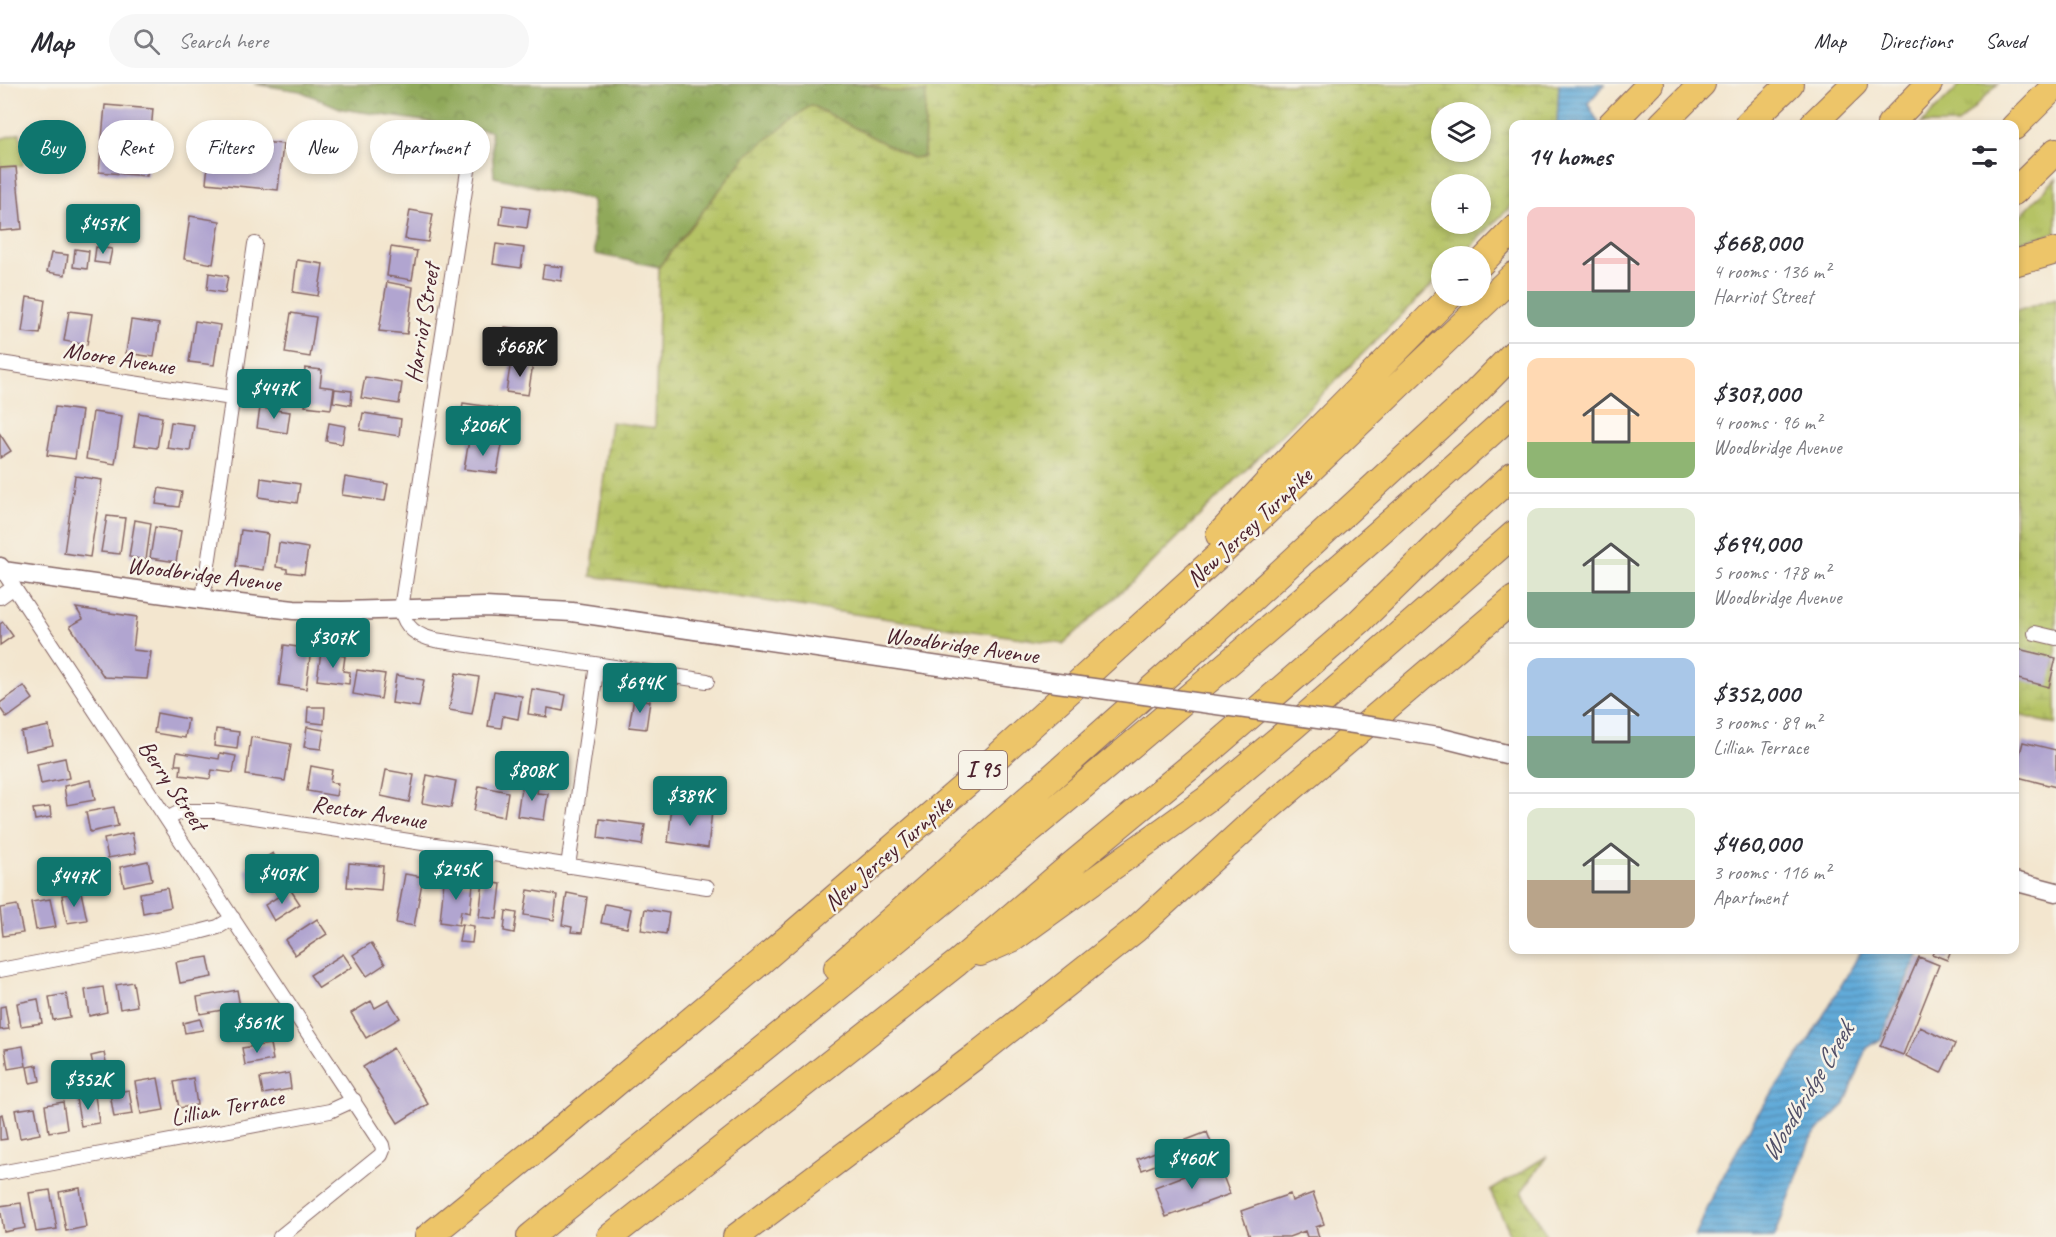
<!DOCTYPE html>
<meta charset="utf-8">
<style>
:root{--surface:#fff;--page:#f7f7f7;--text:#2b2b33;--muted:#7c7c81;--line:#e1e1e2;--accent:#0f766e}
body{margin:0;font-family:Caveat,sans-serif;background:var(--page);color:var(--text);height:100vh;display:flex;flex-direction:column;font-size:22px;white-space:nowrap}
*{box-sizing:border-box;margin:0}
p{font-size:20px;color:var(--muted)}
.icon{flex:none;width:33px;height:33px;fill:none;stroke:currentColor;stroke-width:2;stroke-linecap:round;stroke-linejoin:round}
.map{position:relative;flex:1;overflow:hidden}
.drawer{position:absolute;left:1509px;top:36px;width:510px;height:834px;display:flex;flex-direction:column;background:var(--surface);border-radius:12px;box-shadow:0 3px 9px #0003}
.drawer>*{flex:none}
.hud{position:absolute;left:18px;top:36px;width:570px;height:54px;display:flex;gap:12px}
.controls{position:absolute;left:1431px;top:18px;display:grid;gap:12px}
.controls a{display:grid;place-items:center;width:60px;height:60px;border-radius:50%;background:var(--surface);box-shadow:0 3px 9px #0003;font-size:30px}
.price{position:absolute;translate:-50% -51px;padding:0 14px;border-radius:6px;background:var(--accent);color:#fff;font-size:20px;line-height:39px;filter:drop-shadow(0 2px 3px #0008)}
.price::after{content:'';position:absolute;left:50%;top:36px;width:18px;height:14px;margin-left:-9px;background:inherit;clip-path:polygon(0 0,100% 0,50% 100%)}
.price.active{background:#222;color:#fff}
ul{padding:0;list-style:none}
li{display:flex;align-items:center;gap:18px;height:150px;padding:0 18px}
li+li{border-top:2px solid var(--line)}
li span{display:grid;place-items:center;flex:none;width:168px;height:120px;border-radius:12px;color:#555}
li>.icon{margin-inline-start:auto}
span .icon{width:72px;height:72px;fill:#fffc;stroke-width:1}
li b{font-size:26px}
h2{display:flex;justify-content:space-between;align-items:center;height:72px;padding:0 18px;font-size:26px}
.chip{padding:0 21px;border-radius:27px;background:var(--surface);box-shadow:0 3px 9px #0003;font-size:21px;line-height:54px}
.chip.active{background:var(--accent);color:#fff}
header{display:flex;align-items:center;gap:36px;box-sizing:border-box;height:84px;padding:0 30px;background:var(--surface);border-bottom:2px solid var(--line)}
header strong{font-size:28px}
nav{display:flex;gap:33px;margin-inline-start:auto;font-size:21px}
.search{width:420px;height:54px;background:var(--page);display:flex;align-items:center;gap:15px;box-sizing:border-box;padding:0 21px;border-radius:33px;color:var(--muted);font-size:22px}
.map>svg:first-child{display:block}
.grass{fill:url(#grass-tufts);stroke:#807148;stroke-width:1.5}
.forest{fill:url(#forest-crowns);stroke:#6d6442;stroke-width:1.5}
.wetland{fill:url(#wetland-marsh);stroke:#807148;stroke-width:1.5;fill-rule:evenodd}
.park{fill:#b5c365;stroke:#807148;stroke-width:1.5}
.water{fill:url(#water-rules);stroke:#566582;stroke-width:1.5}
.building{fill:#b1a5d0}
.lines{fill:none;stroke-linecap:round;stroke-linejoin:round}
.minor-casing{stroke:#856564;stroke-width:16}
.tertiary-casing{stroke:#856564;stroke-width:21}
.motorway-casing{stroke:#856564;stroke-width:28}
.minor{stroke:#fff;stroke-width:14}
.tertiary{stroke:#fff;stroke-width:18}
.motorway{stroke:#edc569;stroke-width:26}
.tertiary-bridge-casing{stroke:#856564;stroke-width:21;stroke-linecap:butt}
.tertiary-bridge{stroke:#fff;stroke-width:18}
.labels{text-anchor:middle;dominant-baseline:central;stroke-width:5;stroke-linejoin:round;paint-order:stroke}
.shield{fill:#f7f3e8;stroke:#7e5f64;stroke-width:1.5}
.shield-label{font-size:22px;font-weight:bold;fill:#4a1f2b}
.street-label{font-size:24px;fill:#4a1f2b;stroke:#f7f3e8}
.water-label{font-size:26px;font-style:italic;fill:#525068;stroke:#f7f3e8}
</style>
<header>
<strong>Map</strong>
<div class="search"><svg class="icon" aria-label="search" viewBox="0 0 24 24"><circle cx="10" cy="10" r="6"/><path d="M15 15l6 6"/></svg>Search here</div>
<nav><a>Map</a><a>Directions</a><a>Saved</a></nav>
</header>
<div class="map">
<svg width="2056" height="1153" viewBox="0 0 2056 1153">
<defs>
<pattern id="grass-tufts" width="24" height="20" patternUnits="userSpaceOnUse" patternTransform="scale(1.5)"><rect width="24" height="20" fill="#b5c365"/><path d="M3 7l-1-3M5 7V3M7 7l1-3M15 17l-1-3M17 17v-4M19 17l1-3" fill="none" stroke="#9da758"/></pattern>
<pattern id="forest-crowns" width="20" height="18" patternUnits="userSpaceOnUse" patternTransform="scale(1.5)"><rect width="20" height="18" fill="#90a95a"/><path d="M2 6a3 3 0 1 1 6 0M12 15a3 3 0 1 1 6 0" fill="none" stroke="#78894b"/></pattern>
<pattern id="wetland-marsh" width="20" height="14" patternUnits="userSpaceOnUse" patternTransform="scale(1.5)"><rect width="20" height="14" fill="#b5c365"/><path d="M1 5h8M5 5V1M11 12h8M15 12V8" fill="none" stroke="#9da758"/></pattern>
<pattern id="water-rules" width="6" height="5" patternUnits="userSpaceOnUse" patternTransform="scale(1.5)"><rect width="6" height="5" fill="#62abd9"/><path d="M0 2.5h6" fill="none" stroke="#538bb0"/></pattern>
</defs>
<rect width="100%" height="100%" fill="#f7f3e8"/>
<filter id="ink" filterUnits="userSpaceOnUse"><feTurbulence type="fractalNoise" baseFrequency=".0167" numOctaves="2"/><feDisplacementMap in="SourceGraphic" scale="12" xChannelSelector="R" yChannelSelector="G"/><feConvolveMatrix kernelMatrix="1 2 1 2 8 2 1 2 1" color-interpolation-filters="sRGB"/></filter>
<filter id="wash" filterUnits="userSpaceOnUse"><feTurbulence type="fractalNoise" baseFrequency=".008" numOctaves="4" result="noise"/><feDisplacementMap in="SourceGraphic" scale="24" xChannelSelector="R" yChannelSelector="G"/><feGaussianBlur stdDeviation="1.35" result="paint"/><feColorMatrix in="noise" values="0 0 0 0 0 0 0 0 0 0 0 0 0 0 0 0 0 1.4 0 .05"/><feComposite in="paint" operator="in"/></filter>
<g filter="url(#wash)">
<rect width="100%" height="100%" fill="#f3e6cf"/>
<path class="grass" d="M1961 0H1998L1958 40H1921Z
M2056 94V149L2015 159V137Z"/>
<path class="forest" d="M254 0H867L889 7 926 8 924 73 912 74 811 22 747 71 659 183 595 170 592 116 494 93 491 47 342 25 300 7Z"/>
<path class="wetland" d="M867 0H1559L1557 40H1514L1513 120 1461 172H1442L1441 192 1141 490 1063 560 591 492 611 338 655 344 659 183 747 71 811 21 912 74 924 73 926 8 889 7ZM1442 28H1480V68H1442ZM1442 100H1480V140H1442Z
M2056 214V641L2015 630 2014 228Z
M1547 1072 1522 1107 1548 1153H1512L1490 1107Z"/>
<path class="park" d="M20 49 23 81 0 84V55Z"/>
<path class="water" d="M1559 0H1605L1588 19 1599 40H1557Z
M1862 866H1920L1881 955 1867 964 1845 1020 1811 1054 1775 1153H1695L1715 1107 1755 1034 1807 959Z"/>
<g id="blocks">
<path class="building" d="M105 21 153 25 147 92 99 88Z
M211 53 283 60 278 106 206 99Z
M16 83 22 145 0 147V84Z
M503 121 530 125 527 144 500 140Z
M410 126 433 130 428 158 405 155Z
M190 132 220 137 213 180 184 175Z
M496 160 524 164 521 184 493 180Z
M96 163 112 165 109 180 94 178Z
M391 163 417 167 412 196 387 192Z
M75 165 89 167 87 185 73 183Z
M51 169 68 171 65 191 47 188Z
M297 176 323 180 318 212 293 208Z
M544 181 563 183 561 197 542 194Z
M209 189 228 192 225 209 207 206Z
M387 198 413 203 407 250 379 247Z
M27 213 45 216 40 250 22 248Z
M69 227 92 230 87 261 64 257Z
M291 229 316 233 310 273 285 269Z
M131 236 159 240 154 273 126 269Z
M195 237 220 241 214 281 189 278Z
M505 243 531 247 527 277 500 273Z
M511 277 533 280 528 311 506 308Z
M305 284 322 286 320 302 334 304 331 325 305 322 308 299 304 298Z
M365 293 402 299 399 320 361 314Z
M335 305 352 307 351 321 333 318Z
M463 319 496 324 492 348 460 343Z
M55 323 82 327 75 375 47 371Z
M260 324 290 328 287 349 257 344Z
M93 328 122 332 115 380 86 375Z
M139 329 162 333 157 364 134 361Z
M363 329 401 335 399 352 360 346Z
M171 338 194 341 190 367 167 364Z
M329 339 345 342 342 360 326 357Z
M0 350 11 367 0 374Z
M469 356 502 361 497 389 464 385Z
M75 392 102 396 90 473 64 469Z
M345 393 388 400 385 417 342 411Z
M261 394 300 400 297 419 259 413Z
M159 404 182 408 179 423 156 420Z
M107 432 125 434 120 470 101 468Z
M135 436 151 439 146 476 129 473Z
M155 443 181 447 176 478 150 474Z
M241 446 268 450 263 486 236 482Z
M279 459 308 464 304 490 287 488V485L276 483Z
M76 524 137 533 133 566 151 568 147 595 104 593 70 542 83 535Z
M3 538 13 552 0 561V540Z
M284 561 311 565 306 605 279 601Z
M2014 564 2056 574 2049 603 2014 594Z
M321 568 345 572 343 587 350 588 349 600 317 596Z
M357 586 385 590 381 615 353 610Z
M456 589 479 593 472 630 449 626Z
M396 591 424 596 419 623 392 619Z
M24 602 33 615 7 634 0 624V619Z
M532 605 566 611 563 627 548 624 547 633 528 630Z
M494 607 522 612 518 635 503 632 501 644 488 642Z
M634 614 650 617 646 645 629 643Z
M308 623H325L324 640 307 638Z
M157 629 188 635 185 654 154 649Z
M49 642 53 661 25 667 21 648Z
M307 643 324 646 321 665 304 663Z
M216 645 239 648 237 665 214 662Z
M251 653 291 660 285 697 246 691Z
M2023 658 2056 666V703L2014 692Z
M177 668 219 675 220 669 236 672 233 689 212 686 210 695 180 691 181 681H175Z
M65 674 69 694 41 700 37 680Z
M545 678 559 681 556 698 542 696Z
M311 682 332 686 330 698 338 700 336 712 307 707Z
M386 686 414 691 409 718 381 712Z
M427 691 456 697 451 724 422 719Z
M91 696 95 716 67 721 64 702Z
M522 697 538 700 537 709 548 710 544 736 517 732Z
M479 702 508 708 504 733 474 727Z
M672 722 712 727 708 764 668 758Z
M50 723 51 733 35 736 33 725Z
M114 723 118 742 90 748 86 728Z
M600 735 645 741 642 761 598 754Z
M132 749 136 769 108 774 104 755Z
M273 769 286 792 257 809 244 786Z
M148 777 152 796 124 802 120 783Z
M349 779 383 782 381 806 347 803Z
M405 790 423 793 414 842 396 839Z
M444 797 473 800 470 829 461 827 459 841 440 838Z
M483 798 501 800 497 835 479 833Z
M167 804 171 823 143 829 140 809Z
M290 805 300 820 274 837 265 821Z
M528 806 557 811 554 836 524 831Z
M81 808 87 836 67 839 62 811Z
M567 809 587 813 582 849 571 848 572 843 562 841Z
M50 815 56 843 36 846 31 818Z
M605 820 631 825 627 844 601 839Z
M17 821 23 849 3 852 0 824Z
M645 825 669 829 666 850 641 846Z
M506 827 517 829 514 849 504 847Z
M317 835 327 850 295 871 285 856Z
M462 840 474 842 472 859 459 858Z
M371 859 385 880 367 892 353 871Z
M1934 866H1951L1947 876 1932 870Z
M343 870 352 883 319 904 310 891Z
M208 873 212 893 180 899 176 878Z
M1919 873 1939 881 1903 971 1880 962Z
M133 898 137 922 120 925 116 901Z
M103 903 107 928 89 932 85 906Z
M237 906 240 923 200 930 197 913Z
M66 910 70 933 53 936 49 913Z
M38 915 42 939 21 942 17 919Z
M389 916 400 934 366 954 351 929 371 917 375 924Z
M5 922 9 945 0 946V923Z
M200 935 203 946 185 949 183 939Z
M257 936 259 951 229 957 227 941Z
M1920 943 1955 960 1941 989 1906 972Z
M270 960 273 976 245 981 242 964Z
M23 962 26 982 8 985 5 965Z
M393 964 428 1020 398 1039 363 983Z
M104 969 108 987 95 989 91 972Z
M37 981 40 997 30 999 27 983Z
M289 989 291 1005 263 1010 260 994Z
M158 994 164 1026 141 1030 135 998Z
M193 994 197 1021 179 1024 174 998Z
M129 1006 133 1030 114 1033 110 1009Z
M95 1012 99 1039 81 1042 76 1015Z
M63 1018 67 1045 49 1048 45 1021Z
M35 1023 40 1050 20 1054 15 1026Z
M2 1030 7 1055 0 1056V1031Z
M1207 1048 1215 1069 1175 1085 1171 1075 1142 1086 1137 1075Z
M1218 1079 1230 1110 1166 1133 1155 1103Z
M80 1104 86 1143 66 1147 59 1108Z
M50 1106 57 1145 36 1148 29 1109Z
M1313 1109 1324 1140 1316 1143 1319 1153H1307L1305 1147 1289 1153H1250L1241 1127 1290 1110 1292 1117Z
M21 1119 25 1144 4 1148 0 1122Z"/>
</g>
</g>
<g filter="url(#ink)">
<use href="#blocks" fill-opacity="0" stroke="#856564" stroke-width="1.5"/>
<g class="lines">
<defs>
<path id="minor" d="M471 67 401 525C405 544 417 552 435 556L707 597
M0 279 232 314
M3 487 382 1061 383 1066 381 1071 280 1153
M0 513 14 503
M203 515 255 160
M2035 549 2056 554
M167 735 182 727H215L707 803
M568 782 597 581
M0 886 199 848 218 843 233 834
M0 1089 330 1027 354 1016"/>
<path id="tertiary" d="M0 483 3 487 214 517 294 526 342 527 485 523 572 528 1014 593
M1438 653 1514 672
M2014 797 2056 808"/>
<path id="motorway" d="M1611 40 1650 0
M1662 40 1702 0
M1748 40 1790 0
M1813 40 1854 0
M1890 40 1929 0
M2014 43 2056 1
M2014 108 2056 67
M2014 179 2056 167
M1480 180 1514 145
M1219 451 1293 371 1450 212
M980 869 1014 854 1207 715 1293 643 1514 450
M837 884 1219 545 1468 316 1514 269
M428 1153 554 1051 758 880 977 691 1264 430 1514 191
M530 1153C863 884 1197 616 1514 328
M610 1153 957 879 1063 788 1207 669 1360 537 1461 438 1514 390
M736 1153 977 971 1136 845 1259 732 1514 515"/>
</defs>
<use href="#minor" class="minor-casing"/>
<use href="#tertiary" class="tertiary-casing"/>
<use href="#motorway" class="motorway-casing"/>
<use href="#minor" class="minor"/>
<use href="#tertiary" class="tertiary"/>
<use href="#motorway" class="motorway"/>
<defs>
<path id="tertiary-bridge" d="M1014 593 1383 644 1438 653"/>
</defs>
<use href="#tertiary-bridge" class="tertiary-bridge-casing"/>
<use href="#tertiary-bridge" class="tertiary-bridge"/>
</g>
</g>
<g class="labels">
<rect class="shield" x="959" y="667" width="48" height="38" rx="4.5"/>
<g class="shield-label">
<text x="983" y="686">I 95</text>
</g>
<g class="street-label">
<text transform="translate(422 239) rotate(-81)">Harriot Street</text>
<text transform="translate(119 274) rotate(9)">Moore Avenue</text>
<text transform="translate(1249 443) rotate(-43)">New Jersey Turnpike</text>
<text transform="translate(204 490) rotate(7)">Woodbridge Avenue</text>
<text transform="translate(962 561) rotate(8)">Woodbridge Avenue</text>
<text transform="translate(173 701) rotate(56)">Berry Street</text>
<text transform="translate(369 728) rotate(9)">Rector Avenue</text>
<text transform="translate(888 769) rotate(-41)">New Jersey Turnpike</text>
<text transform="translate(227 1023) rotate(-11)">Lillian Terrace</text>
</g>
<g class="water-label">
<text transform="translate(1807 1008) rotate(-59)">Woodbridge Creek</text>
</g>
</g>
</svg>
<div class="controls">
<a><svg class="icon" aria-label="layers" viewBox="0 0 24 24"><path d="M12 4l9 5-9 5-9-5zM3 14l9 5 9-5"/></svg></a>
<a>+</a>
<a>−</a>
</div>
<b class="price" style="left:103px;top:171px">$457K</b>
<b class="price active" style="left:520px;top:294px">$668K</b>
<b class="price" style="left:274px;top:336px">$447K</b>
<b class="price" style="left:483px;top:373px">$206K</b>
<b class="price" style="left:333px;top:585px">$307K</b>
<b class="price" style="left:640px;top:630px">$694K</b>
<b class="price" style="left:532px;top:718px">$808K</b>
<b class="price" style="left:690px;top:743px">$389K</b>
<b class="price" style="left:456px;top:817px">$245K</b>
<b class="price" style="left:282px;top:821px">$407K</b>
<b class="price" style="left:74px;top:824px">$447K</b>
<b class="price" style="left:257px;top:970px">$561K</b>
<b class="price" style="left:88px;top:1027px">$352K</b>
<b class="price" style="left:1192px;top:1106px">$460K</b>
<div class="hud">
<a class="chip active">Buy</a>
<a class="chip">Rent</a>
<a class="chip">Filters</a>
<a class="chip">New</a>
<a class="chip">Apartment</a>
</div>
<section class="drawer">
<h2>14 homes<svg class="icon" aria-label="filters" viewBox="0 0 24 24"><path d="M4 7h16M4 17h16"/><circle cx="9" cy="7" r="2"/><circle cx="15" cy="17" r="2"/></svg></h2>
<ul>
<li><span style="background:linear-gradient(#f6c9c9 70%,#7fa58c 0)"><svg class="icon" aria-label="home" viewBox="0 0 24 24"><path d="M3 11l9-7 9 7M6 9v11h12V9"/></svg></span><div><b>$668,000</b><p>4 rooms · 136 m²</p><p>Harriot Street</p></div></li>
<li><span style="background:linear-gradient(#ffd9b3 70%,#8fb573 0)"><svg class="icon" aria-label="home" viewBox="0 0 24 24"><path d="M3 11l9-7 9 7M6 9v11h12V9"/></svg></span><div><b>$307,000</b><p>4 rooms · 96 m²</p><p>Woodbridge Avenue</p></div></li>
<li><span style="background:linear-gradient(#dfe7d0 70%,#7fa58c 0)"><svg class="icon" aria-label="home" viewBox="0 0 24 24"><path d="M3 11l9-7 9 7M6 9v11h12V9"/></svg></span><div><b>$694,000</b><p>5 rooms · 178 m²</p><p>Woodbridge Avenue</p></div></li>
<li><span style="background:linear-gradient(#a9c7e8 65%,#7fa58c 0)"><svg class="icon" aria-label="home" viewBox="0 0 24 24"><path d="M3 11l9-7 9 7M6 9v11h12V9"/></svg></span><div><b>$352,000</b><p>3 rooms · 89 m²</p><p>Lillian Terrace</p></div></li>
<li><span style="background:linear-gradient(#dfe7d0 60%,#b9a48a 0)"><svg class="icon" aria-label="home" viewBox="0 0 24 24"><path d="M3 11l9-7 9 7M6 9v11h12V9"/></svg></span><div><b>$460,000</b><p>3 rooms · 116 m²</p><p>Apartment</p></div></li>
</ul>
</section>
</div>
